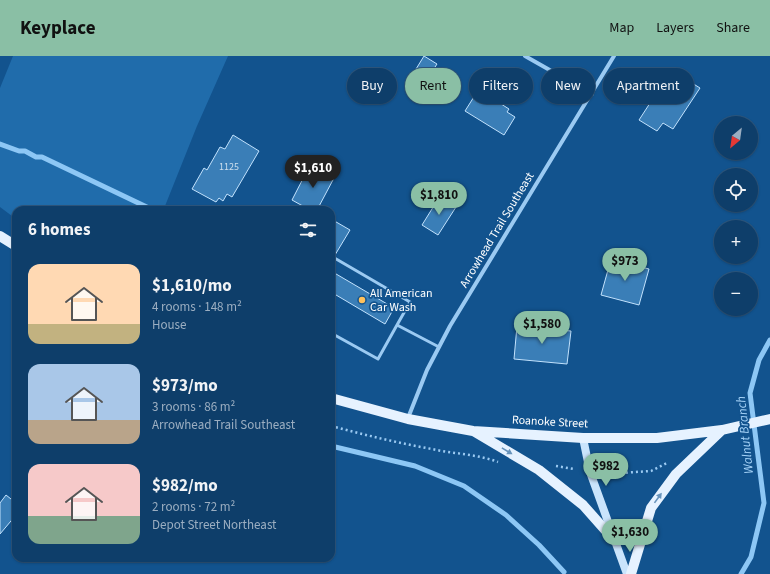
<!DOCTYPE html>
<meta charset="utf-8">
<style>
:root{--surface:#0e3e6a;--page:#1c4972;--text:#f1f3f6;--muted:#9baec1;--line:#2e577e;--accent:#8abfa5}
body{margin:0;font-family:"Source Sans 3",sans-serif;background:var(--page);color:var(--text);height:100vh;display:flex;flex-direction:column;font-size:15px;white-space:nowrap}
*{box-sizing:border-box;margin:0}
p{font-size:13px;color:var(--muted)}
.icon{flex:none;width:22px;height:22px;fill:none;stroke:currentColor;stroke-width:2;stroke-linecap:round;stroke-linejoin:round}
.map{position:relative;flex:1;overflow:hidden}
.details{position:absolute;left:12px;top:150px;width:323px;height:356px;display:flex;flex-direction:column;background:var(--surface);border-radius:12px;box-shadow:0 1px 3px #0004,0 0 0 1px var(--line)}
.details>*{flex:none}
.top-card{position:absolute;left:347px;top:12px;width:363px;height:36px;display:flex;gap:8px}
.needle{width:26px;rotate:209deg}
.buttons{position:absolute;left:714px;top:60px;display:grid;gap:8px}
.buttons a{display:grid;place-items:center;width:44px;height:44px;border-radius:50%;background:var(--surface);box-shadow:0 1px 3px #0004,0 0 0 1px var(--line);font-size:20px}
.price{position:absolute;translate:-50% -34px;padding:0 9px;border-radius:14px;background:var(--accent);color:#111;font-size:13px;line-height:26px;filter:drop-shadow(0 1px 2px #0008)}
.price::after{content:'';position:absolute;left:50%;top:24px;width:12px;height:9px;margin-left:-6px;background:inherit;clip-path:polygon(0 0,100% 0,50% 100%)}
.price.selected{background:#222;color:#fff}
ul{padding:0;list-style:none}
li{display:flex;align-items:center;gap:12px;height:100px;padding:0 16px}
li span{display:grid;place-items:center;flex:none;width:112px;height:80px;border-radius:12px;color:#555}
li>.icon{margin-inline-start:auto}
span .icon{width:48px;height:48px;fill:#fffc;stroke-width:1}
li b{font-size:17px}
h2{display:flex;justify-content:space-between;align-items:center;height:48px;padding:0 16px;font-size:17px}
.chip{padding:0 14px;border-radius:18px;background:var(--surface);box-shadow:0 1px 3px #0004,0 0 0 1px var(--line);font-size:14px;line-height:36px}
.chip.selected{background:var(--accent);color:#111}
header{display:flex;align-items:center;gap:24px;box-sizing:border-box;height:56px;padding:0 20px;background:var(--accent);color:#111}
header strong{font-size:19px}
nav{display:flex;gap:22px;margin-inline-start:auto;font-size:14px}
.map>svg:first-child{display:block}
.green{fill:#206cab}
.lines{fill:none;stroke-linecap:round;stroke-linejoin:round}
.stream{stroke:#8dc7f5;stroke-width:5}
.building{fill:#3a7eb7;stroke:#c2e2fd}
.path{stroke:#9bcaf2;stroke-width:2.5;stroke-dasharray:2 3;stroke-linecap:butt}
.service{stroke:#9bcaf2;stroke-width:3}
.minor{stroke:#9bcaf2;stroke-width:4}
.secondary{stroke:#cae4fc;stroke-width:8}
.primary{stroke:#e6f2ff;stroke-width:10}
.oneway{fill:#6793bb}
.poi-dot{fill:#ffc15c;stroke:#12538e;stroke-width:1.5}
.labels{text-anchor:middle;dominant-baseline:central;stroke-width:3.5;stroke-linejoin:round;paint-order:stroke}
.number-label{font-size:10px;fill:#cedfed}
.street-label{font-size:12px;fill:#fff;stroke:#12538e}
.poi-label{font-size:12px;fill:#fff;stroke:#12538e;text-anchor:start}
.water-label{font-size:13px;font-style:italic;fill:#a7d4f9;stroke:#12538e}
</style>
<header>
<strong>Keyplace</strong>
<nav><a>Map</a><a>Layers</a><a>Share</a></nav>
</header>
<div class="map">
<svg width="770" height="518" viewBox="0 0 770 518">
<rect width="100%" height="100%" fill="#12538e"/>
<path class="green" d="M13 0H228L197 70 165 150 164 154H16V163L0 151V32Z"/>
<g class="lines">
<path class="stream" d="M0 88 19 95H25L36 101H42L153 154
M331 390 415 410 464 430 506 459 539 489 564 516
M741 518 751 501 764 447 750 337 759 304 770 284"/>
</g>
<path class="building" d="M424 0 437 8 435 11 449 20 439 34 413 18Z
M668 12 700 32 673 73 663 67 657 75 639 64 652 44 649 42Z
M477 36 486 41 487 39 509 53 507 56 515 61 504 79 465 55Z
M233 79 259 95 232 141 227 138 223 145 219 142 216 146 192 133 204 112 207 114 220 91 225 93Z
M310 109 334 122 317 154H310L292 144Z
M440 140 456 151 438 179 422 169Z
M331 163 350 174 335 199 331 197Z
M611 203 649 213 639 249 601 239Z
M331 215 394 252 385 268 331 236Z
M517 270 571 275 567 308 514 303Z
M6 439 16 447V459L0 478V447Z"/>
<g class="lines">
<path class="path" d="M331 370C365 379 398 387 432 393 454 398 477 398 498 406
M556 410 574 413
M606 418 651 415 667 407"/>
<path class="service" d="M331 200 410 246 397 269 439 291
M331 277 378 303 397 269"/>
<path class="minor" d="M525 0 592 38
M408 362 427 314 450 270 614 0"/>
<path class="secondary" d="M583 382 590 416 627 518"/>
<path class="primary" d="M0 180 16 190
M331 342 408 363 473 375 583 382H657L722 374 770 363
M475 376 539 414 583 449 614 484
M631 518 651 452 676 418 722 374"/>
</g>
<defs><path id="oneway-solid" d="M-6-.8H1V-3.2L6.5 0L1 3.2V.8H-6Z"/></defs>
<g class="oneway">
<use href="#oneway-solid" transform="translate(507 395) rotate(31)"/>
<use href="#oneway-solid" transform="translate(658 442) rotate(-54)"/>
</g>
<circle class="poi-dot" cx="362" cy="244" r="4"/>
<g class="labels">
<g class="number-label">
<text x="229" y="111">1125</text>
</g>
<g class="street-label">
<text transform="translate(497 174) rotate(-59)">Arrowhead Trail Southeast</text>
<text transform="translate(550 366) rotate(3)">Roanoke Street</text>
</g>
<g class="poi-label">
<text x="370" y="237">All American<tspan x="370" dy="14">Car Wash</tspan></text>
</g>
<g class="water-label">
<text transform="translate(745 379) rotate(-96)">Walnut Branch</text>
</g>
</g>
</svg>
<div class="buttons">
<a><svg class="needle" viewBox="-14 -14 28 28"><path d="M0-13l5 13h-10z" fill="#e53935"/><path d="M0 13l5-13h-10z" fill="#9baec1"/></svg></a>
<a><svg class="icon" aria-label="locate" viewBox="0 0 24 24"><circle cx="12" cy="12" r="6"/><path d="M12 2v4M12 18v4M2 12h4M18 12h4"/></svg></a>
<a>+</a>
<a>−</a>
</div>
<b class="price selected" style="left:313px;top:133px">$1,610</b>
<b class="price" style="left:439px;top:160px">$1,810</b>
<b class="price" style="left:625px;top:226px">$973</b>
<b class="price" style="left:542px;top:289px">$1,580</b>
<b class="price" style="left:606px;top:431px">$982</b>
<b class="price" style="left:630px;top:497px">$1,630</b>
<div class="top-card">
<a class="chip">Buy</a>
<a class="chip selected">Rent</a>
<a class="chip">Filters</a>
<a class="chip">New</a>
<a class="chip">Apartment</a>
</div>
<section class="details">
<h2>6 homes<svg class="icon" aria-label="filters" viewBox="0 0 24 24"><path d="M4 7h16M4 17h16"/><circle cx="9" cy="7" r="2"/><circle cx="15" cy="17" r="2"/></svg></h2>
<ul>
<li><span style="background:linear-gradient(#ffd9b3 75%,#c2b280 0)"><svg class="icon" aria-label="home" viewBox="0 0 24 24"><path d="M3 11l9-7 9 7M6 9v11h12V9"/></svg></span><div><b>$1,610/mo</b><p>4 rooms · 148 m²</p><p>House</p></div></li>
<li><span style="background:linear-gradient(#a9c7e8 70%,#b9a48a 0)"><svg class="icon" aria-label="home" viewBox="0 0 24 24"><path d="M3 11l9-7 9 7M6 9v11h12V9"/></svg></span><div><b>$973/mo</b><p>3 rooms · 86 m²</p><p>Arrowhead Trail Southeast</p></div></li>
<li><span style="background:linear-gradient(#f6c9c9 65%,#7fa58c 0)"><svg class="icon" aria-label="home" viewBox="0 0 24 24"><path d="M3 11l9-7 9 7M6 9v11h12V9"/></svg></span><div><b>$982/mo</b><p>2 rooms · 72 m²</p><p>Depot Street Northeast</p></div></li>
</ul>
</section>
</div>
